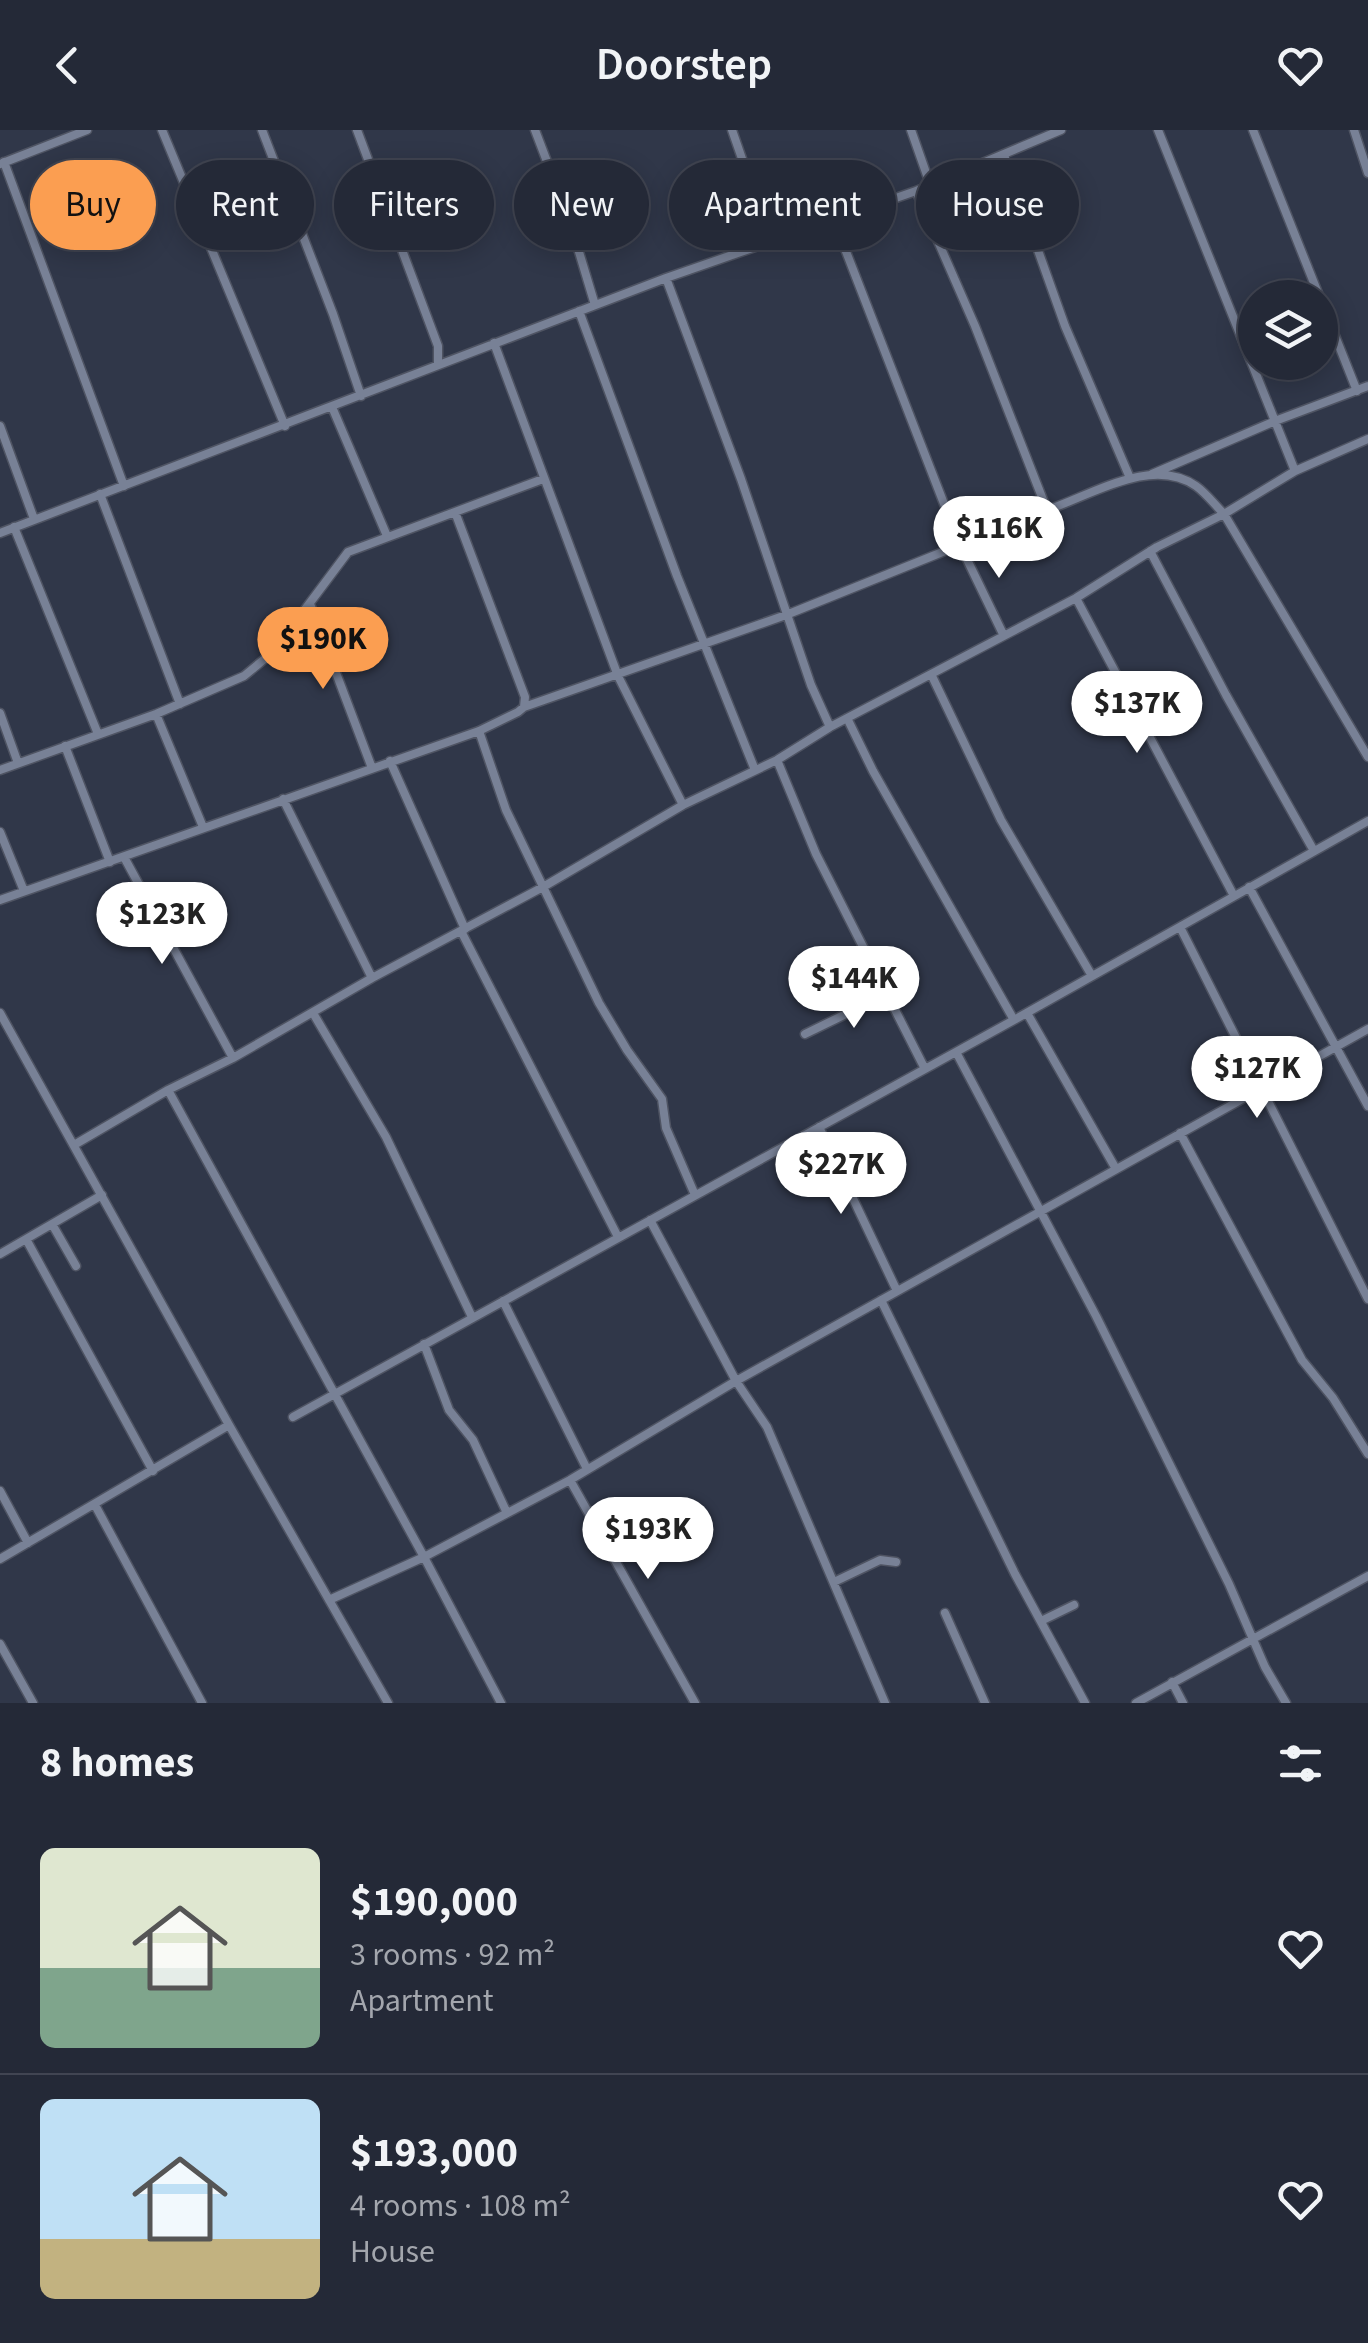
<!DOCTYPE html>
<meta charset="utf-8">
<style>
:root{--surface:#242937;--page:#303542;--text:#f1f3f6;--muted:#a3a6ad;--line:#414552;--accent:#fb9e51}
body{margin:0;font-family:"Source Sans 3",sans-serif;background:var(--page);color:var(--text);height:100vh;display:flex;flex-direction:column;font-size:38px;white-space:nowrap}
*{box-sizing:border-box;margin:0}
p{font-size:32px;color:var(--muted)}
.icon{flex:none;width:55px;height:55px;fill:none;stroke:currentColor;stroke-width:2;stroke-linecap:round;stroke-linejoin:round}
.map{position:relative;height:1573px;overflow:hidden}
.drawer{display:flex;flex-direction:column;background:var(--surface);flex:1}
.drawer>*{flex:none}
.top-card{position:absolute;left:30px;top:30px;width:1310px;height:90px;display:flex;gap:20px}
.buttons{position:absolute;left:1238px;top:150px;display:grid;gap:20px}
.buttons a{display:grid;place-items:center;width:100px;height:100px;border-radius:50%;background:var(--surface);box-shadow:0 5px 25px #0003,0 0 0 2px var(--line);font-size:50px}
.price{position:absolute;translate:-50% -85px;padding:0 22px;border-radius:35px;background:#fff;color:#222;font-size:32px;line-height:65px;filter:drop-shadow(0 2px 5px #0008)}
.price::after{content:'';position:absolute;left:50%;top:60px;width:30px;height:22px;margin-left:-15px;background:inherit;clip-path:polygon(0 0,100% 0,50% 100%)}
.price.on{background:var(--accent);color:#111}
ul{padding:0;list-style:none}
li{display:flex;align-items:center;gap:30px;height:250px;padding:0 40px}
li+li{border-top:2px solid var(--line)}
li span{display:grid;place-items:center;flex:none;width:280px;height:200px;border-radius:15px;color:#555}
li>.icon{margin-inline-start:auto}
span .icon{width:120px;height:120px;fill:#fffc;stroke-width:1}
li b{font-size:42px}
h2{display:flex;justify-content:space-between;align-items:center;height:120px;padding:0 40px;font-size:42px}
.tag{padding:0 35px;border-radius:45px;background:var(--surface);box-shadow:0 5px 25px #0003,0 0 0 2px var(--line);font-size:35px;line-height:90px}
.tag.on{background:var(--accent);color:#111}
header{display:flex;justify-content:space-between;align-items:center;height:130px;padding:0 40px;background:var(--surface);font-size:45px;font-weight:600}
.map>svg:first-child{display:block}
.lines{fill:none;stroke-linecap:round;stroke-linejoin:round}
.street-casing{stroke:#4f5463;stroke-width:11}
.street{stroke:#788196;stroke-width:8}
</style>
<header><svg class="icon" aria-label="back" viewBox="0 0 24 24"><path d="M15 5l-7 7 7 7"/></svg>Doorstep<svg class="icon" aria-label="heart" viewBox="0 0 24 24"><path d="M12 20l-8-8c-3-5 5-10 8-4 3-6 11-1 8 4z"/></svg></header>
<div class="map">
<svg width="1368" height="1573" viewBox="0 0 1368 1573">
<rect width="100%" height="100%" fill="#303749"/>
<g class="lines">
<defs>
<path id="street" d="M162 0 285 296
M262 0 333 184 361 266
M357 0 438 216V235
M535 0 570 92 595 175
M732 0 771 112
M911 0 930 54
M1158 0 1295 341
M1253 0 1320 168
M1354 0 1368 43
M1004 25 1065 196 1130 348
M4 32 124 356
M0 34 87 0
M916 61 975 196 1047 380C1090 366 1152 325 1196 356 1206 363 1215 375 1224 384L1368 627
M833 88 960 415 1003 504
M666 148 741 349 811 555 830 597
M1320 168 1357 261
M579 181 677 446 755 640
M494 213 618 546 683 675
M332 277 387 406
M0 296 34 389
M1152 344 1275 291 1368 256
M100 364 180 574
M14 397 98 604
M0 403 666 148 916 61 1061 0
M1150 421 1226 565 1314 721
M1076 468 1234 766
M310 474 372 638
M931 544 1001 690 1092 846
M524 577 786 485 1047 380
M0 583 18 633
M156 584 203 697
M847 588 873 641 1014 890
M479 601 506 680 599 873 627 920 662 969 666 998 695 1065
M65 616 110 732
M777 630 816 724 925 939
M390 631 465 799
M0 640 156 584 244 546 273 522 348 422 543 349
M283 669 372 848
M0 702 24 761
M124 727 233 928
M1249 757 1368 976
M0 770 479 601 518 582 524 577 525 567 455 382
M1180 797 1368 1169
M461 801 618 1107
M0 883 229 1295 388 1573
M313 883 386 1007 472 1187
M1027 883 1116 1039
M805 904 887 864
M956 922 1096 1186 1229 1454 1265 1537 1286 1573
M168 960 424 1427 570 1350 736 1251 1368 899
M819 997 897 1161
M1180 1003 1302 1230 1333 1268 1368 1324
M74 1015 168 960 233 928 372 848 543 757 683 675 777 630 830 597 1076 468 1157 417 1224 384 1295 341 1368 309
M650 1090 736 1251 767 1297 885 1573
M52 1094 76 1136
M26 1109 153 1341
M0 1124 102 1065
M881 1170 1015 1444 1085 1573
M503 1171 587 1339
M424 1214 449 1280 473 1310 507 1383
M293 1287 1014 890 1368 691
M570 1350 695 1573
M0 1361 28 1413
M95 1375 202 1573
M0 1429 229 1295
M834 1452 880 1430 896 1432
M329 1470 424 1427 501 1573
M945 1483 985 1573
M1041 1491 1074 1475
M0 1514 33 1573
M1172 1552 1183 1573
M1136 1573 1368 1446"/>
</defs>
<use href="#street" class="street-casing"/>
<use href="#street" class="street"/>
</g>
</svg>
<div class="buttons">
<a><svg class="icon" aria-label="layers" viewBox="0 0 24 24"><path d="M12 4l9 5-9 5-9-5zM3 14l9 5 9-5"/></svg></a>
</div>
<b class="price" style="left:999px;top:451px">$116K</b>
<b class="price on" style="left:323px;top:562px">$190K</b>
<b class="price" style="left:1137px;top:626px">$137K</b>
<b class="price" style="left:162px;top:837px">$123K</b>
<b class="price" style="left:854px;top:901px">$144K</b>
<b class="price" style="left:1257px;top:991px">$127K</b>
<b class="price" style="left:841px;top:1087px">$227K</b>
<b class="price" style="left:648px;top:1452px">$193K</b>
<div class="top-card">
<a class="tag on">Buy</a>
<a class="tag">Rent</a>
<a class="tag">Filters</a>
<a class="tag">New</a>
<a class="tag">Apartment</a>
<a class="tag">House</a>
</div>
</div>
<section class="drawer">
<h2>8 homes<svg class="icon" aria-label="filters" viewBox="0 0 24 24"><path d="M4 7h16M4 17h16"/><circle cx="9" cy="7" r="2"/><circle cx="15" cy="17" r="2"/></svg></h2>
<ul>
<li><span style="background:linear-gradient(#dfe7d0 60%,#7fa58c 0)"><svg class="icon" aria-label="home" viewBox="0 0 24 24"><path d="M3 11l9-7 9 7M6 9v11h12V9"/></svg></span><div><b>$190,000</b><p>3 rooms · 92 m²</p><p>Apartment</p></div><svg class="icon" aria-label="heart" viewBox="0 0 24 24"><path d="M12 20l-8-8c-3-5 5-10 8-4 3-6 11-1 8 4z"/></svg></li>
<li><span style="background:linear-gradient(#bfe0f5 70%,#c2b280 0)"><svg class="icon" aria-label="home" viewBox="0 0 24 24"><path d="M3 11l9-7 9 7M6 9v11h12V9"/></svg></span><div><b>$193,000</b><p>4 rooms · 108 m²</p><p>House</p></div><svg class="icon" aria-label="heart" viewBox="0 0 24 24"><path d="M12 20l-8-8c-3-5 5-10 8-4 3-6 11-1 8 4z"/></svg></li>
</ul>
</section>
